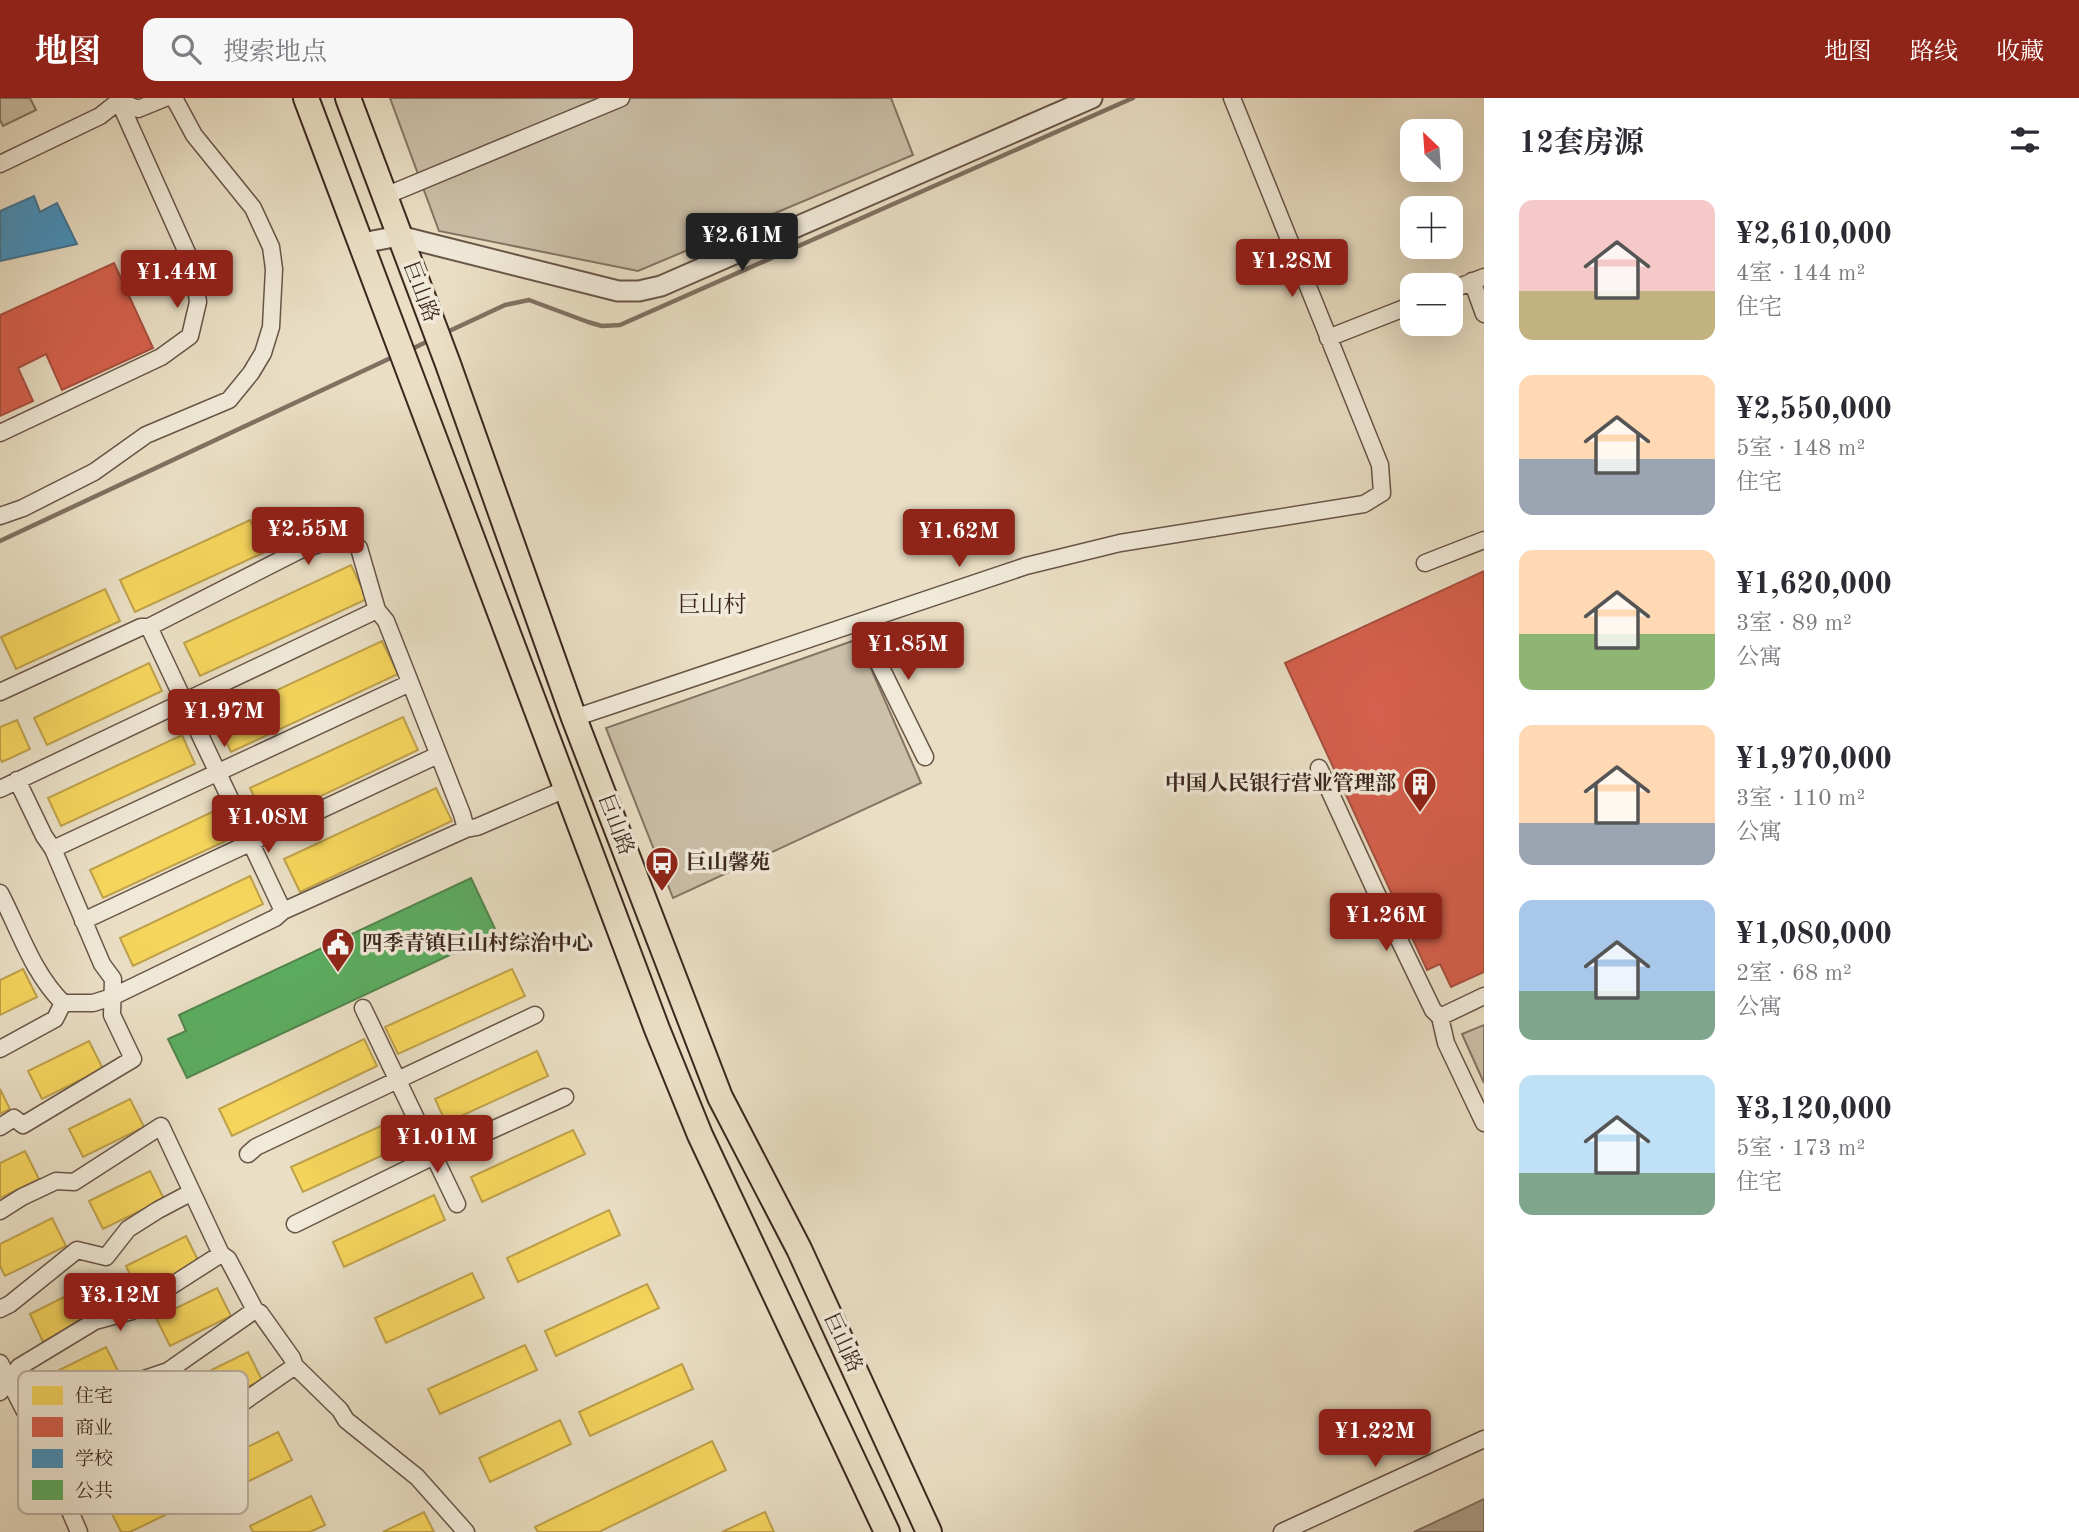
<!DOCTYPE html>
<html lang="zh">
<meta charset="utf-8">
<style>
:root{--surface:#fff;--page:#f7f7f7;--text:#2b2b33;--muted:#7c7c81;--accent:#8f2418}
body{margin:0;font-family:"Old Standard TT","Noto Serif SC",serif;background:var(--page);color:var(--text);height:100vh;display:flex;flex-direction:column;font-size:26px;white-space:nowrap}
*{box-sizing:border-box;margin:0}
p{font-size:23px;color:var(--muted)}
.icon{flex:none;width:38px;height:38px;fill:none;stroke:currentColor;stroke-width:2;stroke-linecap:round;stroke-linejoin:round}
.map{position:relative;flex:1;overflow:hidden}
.drawer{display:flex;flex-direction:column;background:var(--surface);width:595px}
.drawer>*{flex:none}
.needle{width:46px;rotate:335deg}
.buttons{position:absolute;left:1400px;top:21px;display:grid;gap:14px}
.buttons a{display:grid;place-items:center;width:63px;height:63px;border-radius:14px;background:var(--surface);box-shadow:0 7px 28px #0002;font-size:35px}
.price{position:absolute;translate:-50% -60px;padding:0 16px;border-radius:7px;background:var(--accent);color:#fff;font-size:23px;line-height:46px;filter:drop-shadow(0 2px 4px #0008)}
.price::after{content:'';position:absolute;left:50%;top:42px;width:21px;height:16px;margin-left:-10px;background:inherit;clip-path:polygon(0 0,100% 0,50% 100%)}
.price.selected{background:#222;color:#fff}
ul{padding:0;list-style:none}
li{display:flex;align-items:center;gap:21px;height:175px;padding:0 35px}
li span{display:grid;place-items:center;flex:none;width:196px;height:140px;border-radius:14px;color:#555}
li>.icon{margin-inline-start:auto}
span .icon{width:84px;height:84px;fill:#fffc;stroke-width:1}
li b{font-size:30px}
h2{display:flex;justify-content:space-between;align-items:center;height:84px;padding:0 35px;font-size:30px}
header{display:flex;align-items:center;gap:42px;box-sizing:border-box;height:98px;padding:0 35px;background:var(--accent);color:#fff}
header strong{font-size:33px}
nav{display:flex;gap:38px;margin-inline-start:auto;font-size:24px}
.search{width:490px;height:63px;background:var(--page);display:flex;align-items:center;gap:18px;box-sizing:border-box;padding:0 24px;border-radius:14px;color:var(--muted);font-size:26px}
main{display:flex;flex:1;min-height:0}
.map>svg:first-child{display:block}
.green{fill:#ccc0a9;stroke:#847464;stroke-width:2}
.water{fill:#afa08d;stroke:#817061;stroke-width:2}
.homes{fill:#f6d55c;stroke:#bea14a;stroke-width:2}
.shops{fill:#d6604d;stroke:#a84f3f;stroke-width:2}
.schools{fill:#4393c3;stroke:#417392;stroke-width:2}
.public{fill:#5aae61;stroke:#51864d;stroke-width:2}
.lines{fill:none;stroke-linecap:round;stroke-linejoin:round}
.stream{stroke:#817061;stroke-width:4.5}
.minor-casing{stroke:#685548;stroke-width:19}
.tertiary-casing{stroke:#685548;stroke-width:23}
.primary-casing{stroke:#3c271f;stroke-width:28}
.minor{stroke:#f1ead9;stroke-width:16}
.tertiary{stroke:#f1ead9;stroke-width:19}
.primary{stroke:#eadfc5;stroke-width:24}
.labels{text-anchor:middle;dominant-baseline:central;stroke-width:7;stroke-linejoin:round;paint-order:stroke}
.street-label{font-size:21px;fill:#3c271f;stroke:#f1ead9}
.poi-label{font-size:21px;font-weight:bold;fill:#3c271f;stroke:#f1ead9;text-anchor:start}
.neighbourhood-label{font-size:23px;fill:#3c271f;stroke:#f1ead9}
.key{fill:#f1ead9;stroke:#bbb0a1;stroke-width:2}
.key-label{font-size:19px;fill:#3c271f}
</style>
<header>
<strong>地图</strong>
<div class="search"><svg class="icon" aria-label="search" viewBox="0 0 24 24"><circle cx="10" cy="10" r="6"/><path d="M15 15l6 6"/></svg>搜索地点</div>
<nav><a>地图</a><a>路线</a><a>收藏</a></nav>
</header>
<main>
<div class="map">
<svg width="1484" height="1434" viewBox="0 0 1484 1434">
<rect width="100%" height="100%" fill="#eadfc5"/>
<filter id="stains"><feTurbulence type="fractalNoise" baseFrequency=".00286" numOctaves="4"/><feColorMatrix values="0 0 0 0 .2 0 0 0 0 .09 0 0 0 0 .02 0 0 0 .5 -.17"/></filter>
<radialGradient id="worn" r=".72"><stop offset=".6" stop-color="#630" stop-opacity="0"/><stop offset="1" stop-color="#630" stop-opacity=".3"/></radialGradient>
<path class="green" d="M0 0H30L36 12 3 28 0 22Z
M390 0H891L913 57 638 173 439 133Z
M858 541 921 685 673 800 606 630Z
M1484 927V985L1462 936Z"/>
<path class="water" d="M1484 1401V1434H1414Z"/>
<path class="homes" d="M250 422 265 454 135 514 120 482Z
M351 467 367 501 200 578 184 545Z
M105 491 120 523 16 571 1 539Z
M382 543 398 576 231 654 215 621Z
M149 565 162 593 47 647 34 620Z
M403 619 418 652 266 724 250 690Z
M17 622 30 651 2 664 0 660V629Z
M182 637 195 666 61 728 48 700Z
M436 690 452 723 300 794 284 761Z
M216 712 230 741 103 800 90 772Z
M250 778 263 806 133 868 120 840Z
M23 871 37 899 0 917V882Z
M512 871 525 898 398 956 385 929Z
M364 941 377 968 232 1038 219 1011Z
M89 943 103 971 42 1001 28 973Z
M537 953 548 978 446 1025 435 1001Z
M0 991 10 1011 0 1016Z
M130 1001 144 1029 83 1059 69 1031Z
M396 1021 407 1046 303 1094 291 1069Z
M573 1032 585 1056 482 1104 471 1079Z
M25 1053 39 1081 0 1100V1065Z
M150 1073 164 1101 103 1131 89 1103Z
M434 1097 445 1122 344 1169 333 1144Z
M609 1112 620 1137 518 1184 507 1160Z
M52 1120 66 1148 5 1178 0 1168V1146Z
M186 1138 200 1166 139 1196 126 1168Z
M472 1175 484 1200 386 1245 375 1220Z
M90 1186 104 1214 43 1244 30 1216Z
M647 1186 659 1210 556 1258 545 1233Z
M217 1190 231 1218 170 1248 156 1220Z
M525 1247 537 1272 440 1316 428 1291Z
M106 1249 120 1277 59 1307 45 1279Z
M248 1254 262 1282 201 1312 187 1284Z
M682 1266 693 1291 590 1338 579 1314Z
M560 1322 571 1346 490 1384 479 1360Z
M278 1334 292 1362 231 1392 217 1364Z
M712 1343 726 1372 599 1434H538L535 1429Z
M170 1379 184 1408 130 1434H121L109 1410Z
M311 1398 325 1427 310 1434H253L250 1428Z
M424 1414 434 1434H383Z
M765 1414 774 1434H722Z"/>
<path class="shops" d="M114 165 153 250 62 292 46 256 18 270 33 303 0 318V217Z
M1484 473V874L1451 889 1440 866 1427 872 1285 565Z"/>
<path class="schools" d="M34 98 40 114 57 105 77 146 0 163V113Z"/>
<path class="public" d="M471 780 497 835 187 980 168 941 186 933 179 917Z"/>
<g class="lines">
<path class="stream" d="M445 235 505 207 529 202 588 224 602 228 620 227 1133 0
M410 252 430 242
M0 443 395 258"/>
<defs>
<path id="minor" d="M119 3 138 11 165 0
M0 66 100 18 119 3 122 6 123 2
M385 98 621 0
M1472 183 1484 216
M1451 192 1484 179
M1328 240 1412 207
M0 335 161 259 190 238 198 204 193 168 119 3
M0 418 23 410 94 374 146 337 229 302 251 275 263 255 271 229 274 171 271 149 253 110 194 37 174 0
M1425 465 1484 442
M859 525 925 659
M149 529 283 813
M0 594 141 529H149L298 453 338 440 348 441 359 450 377 512 386 523 462 716 466 731
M574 620 1026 468 1120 445 1364 406 1382 395 1380 367 1232 0
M1319 670 1375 792 1433 912 1440 919 1446 945 1484 1025
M0 691 377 512
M53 751 410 585
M0 795C20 833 32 874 63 905L55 921 0 951
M83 823 438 657
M63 905H93L112 899 275 820 283 813 466 731 477 729 566 691
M363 910 457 1106
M1440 919 1484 898
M0 1029 14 1020 23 1027 133 961 112 917 113 881 102 866 53 751 44 738 17 682
M248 1056 256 1049 535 917
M0 1113 22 1099 56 1083 74 1084 161 1028 221 1156 228 1161 255 1212 260 1215 292 1260 295 1268 340 1312 346 1322 417 1379 466 1434
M295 1126 434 1058 565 999
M0 1211 10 1206 77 1152 106 1159 128 1131 158 1112 192 1094
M0 1265 37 1337 79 1434
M0 1294 19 1269 95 1223 132 1213 221 1156
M37 1337 117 1290 168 1273 255 1212
M64 1401 78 1396 145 1355 193 1339 295 1268
M1282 1434 1484 1341"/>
<path id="tertiary" d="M362 145 399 138 618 193H639L661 188 1092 0"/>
<path id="primary" d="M306 0 657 931 700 1037 887 1434
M348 0 448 266 574 620 720 999 799 1151 929 1434"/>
</defs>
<use href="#minor" class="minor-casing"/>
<use href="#tertiary" class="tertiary-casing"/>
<use href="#primary" class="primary-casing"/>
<use href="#minor" class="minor"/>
<use href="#tertiary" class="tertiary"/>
<use href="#primary" class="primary"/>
</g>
<defs>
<symbol id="building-pin" viewBox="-11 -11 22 30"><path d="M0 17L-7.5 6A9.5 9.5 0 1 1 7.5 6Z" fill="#8f2418" stroke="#f1ead9"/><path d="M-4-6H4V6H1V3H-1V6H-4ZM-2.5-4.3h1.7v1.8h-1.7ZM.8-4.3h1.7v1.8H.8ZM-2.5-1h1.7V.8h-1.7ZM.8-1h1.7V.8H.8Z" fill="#fff"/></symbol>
<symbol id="bus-pin" viewBox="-11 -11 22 30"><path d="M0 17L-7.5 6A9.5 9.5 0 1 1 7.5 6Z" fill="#8f2418" stroke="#f1ead9"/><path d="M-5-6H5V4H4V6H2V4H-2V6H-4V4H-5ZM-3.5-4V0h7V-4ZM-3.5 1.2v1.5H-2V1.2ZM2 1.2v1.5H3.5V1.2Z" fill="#fff"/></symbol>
<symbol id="civic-pin" viewBox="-11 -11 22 30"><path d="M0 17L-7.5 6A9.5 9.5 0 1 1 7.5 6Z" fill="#8f2418" stroke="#f1ead9"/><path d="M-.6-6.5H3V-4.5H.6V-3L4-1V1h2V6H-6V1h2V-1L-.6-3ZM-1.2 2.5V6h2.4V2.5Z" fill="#fff"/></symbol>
</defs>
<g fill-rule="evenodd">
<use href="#building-pin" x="1401" y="667" width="38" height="52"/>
<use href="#bus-pin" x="643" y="746" width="38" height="52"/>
<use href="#civic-pin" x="319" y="827" width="38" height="52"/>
</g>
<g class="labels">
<g class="street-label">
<text transform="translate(420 194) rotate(69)">巨山路</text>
<text transform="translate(615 727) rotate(69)">巨山路</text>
<text transform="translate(842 1245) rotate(65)">巨山路</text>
</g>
<g class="poi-label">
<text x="1396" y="686" text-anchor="end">中国人民银行营业管理部</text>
<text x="686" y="765">巨山馨苑</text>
<text x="362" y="846">四季青镇巨山村综治中心</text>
</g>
<g class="neighbourhood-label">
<text x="712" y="507">巨山村</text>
</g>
</g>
<rect x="18" y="1273" width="230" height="143" rx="10" class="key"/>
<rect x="32" y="1288" width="31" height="19" fill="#f6d55c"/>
<rect x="32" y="1319" width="31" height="20" fill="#d6604d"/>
<rect x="32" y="1351" width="31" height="19" fill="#4393c3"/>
<rect x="32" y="1382" width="31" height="20" fill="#5aae61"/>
<g class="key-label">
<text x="75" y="1304">住宅</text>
<text x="75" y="1336">商业</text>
<text x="75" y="1367">学校</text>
<text x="75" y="1399">公共</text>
</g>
<rect width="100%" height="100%" filter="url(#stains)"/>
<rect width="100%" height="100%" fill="url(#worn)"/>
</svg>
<div class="buttons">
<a><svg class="needle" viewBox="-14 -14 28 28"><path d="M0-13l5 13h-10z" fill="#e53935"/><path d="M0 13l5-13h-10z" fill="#7c7c81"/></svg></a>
<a>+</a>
<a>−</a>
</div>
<b class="price selected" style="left:742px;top:175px">¥2.61M</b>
<b class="price" style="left:1292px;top:201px">¥1.28M</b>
<b class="price" style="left:177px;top:212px">¥1.44M</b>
<b class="price" style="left:308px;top:469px">¥2.55M</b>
<b class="price" style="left:959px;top:471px">¥1.62M</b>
<b class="price" style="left:908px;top:584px">¥1.85M</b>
<b class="price" style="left:224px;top:651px">¥1.97M</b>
<b class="price" style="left:268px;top:757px">¥1.08M</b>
<b class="price" style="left:1386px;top:855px">¥1.26M</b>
<b class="price" style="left:437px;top:1077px">¥1.01M</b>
<b class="price" style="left:120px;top:1235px">¥3.12M</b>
<b class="price" style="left:1375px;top:1371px">¥1.22M</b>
</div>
<section class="drawer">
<h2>12套房源<svg class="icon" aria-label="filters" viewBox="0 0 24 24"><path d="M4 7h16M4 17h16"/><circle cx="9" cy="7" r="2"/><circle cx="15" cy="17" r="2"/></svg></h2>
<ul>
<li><span style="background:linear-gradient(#f6c9c9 65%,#c2b280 0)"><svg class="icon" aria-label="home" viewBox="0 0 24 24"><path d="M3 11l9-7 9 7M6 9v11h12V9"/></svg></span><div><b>¥2,610,000</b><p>4室 · 144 m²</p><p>住宅</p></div></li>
<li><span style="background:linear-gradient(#ffd9b3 60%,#9aa5b1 0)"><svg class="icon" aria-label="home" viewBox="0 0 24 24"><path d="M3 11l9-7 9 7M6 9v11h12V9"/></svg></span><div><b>¥2,550,000</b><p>5室 · 148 m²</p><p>住宅</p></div></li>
<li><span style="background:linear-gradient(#ffd9b3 60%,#8fb573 0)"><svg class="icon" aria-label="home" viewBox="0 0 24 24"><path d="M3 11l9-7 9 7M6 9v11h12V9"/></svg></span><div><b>¥1,620,000</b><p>3室 · 89 m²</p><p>公寓</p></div></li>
<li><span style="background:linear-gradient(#ffd9b3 70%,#9aa5b1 0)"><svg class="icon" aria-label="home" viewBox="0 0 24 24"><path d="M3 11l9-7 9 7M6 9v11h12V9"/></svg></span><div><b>¥1,970,000</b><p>3室 · 110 m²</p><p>公寓</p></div></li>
<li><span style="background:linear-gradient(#a9c7e8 65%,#7fa58c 0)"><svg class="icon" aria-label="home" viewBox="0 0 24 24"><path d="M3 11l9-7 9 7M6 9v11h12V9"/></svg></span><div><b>¥1,080,000</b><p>2室 · 68 m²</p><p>公寓</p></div></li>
<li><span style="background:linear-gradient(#bfe0f5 70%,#7fa58c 0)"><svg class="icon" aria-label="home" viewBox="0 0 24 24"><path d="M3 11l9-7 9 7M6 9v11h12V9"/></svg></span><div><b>¥3,120,000</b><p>5室 · 173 m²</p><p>住宅</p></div></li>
</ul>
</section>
</main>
